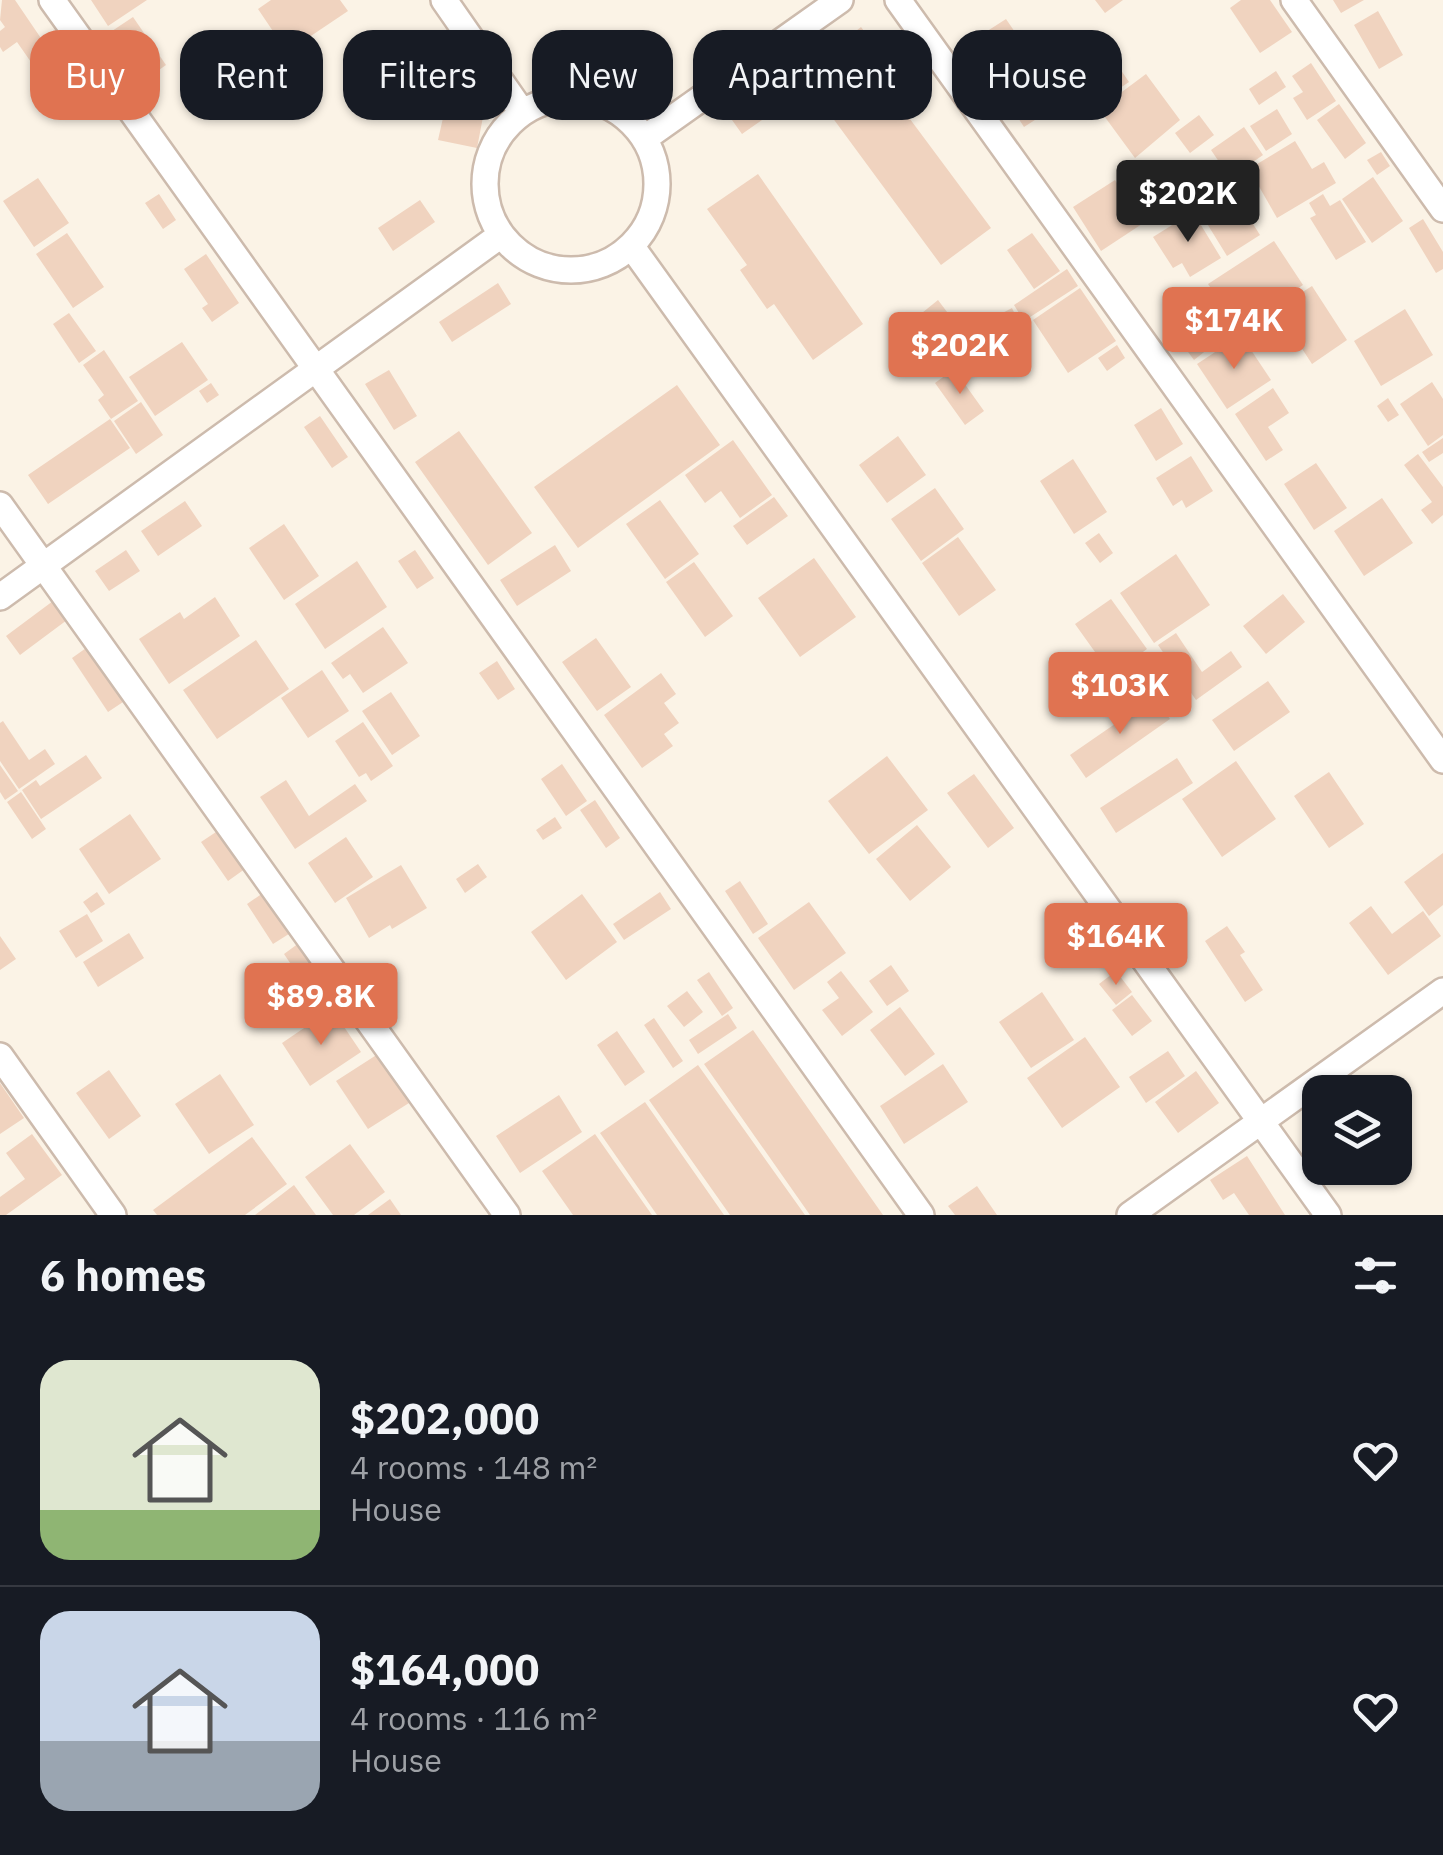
<!DOCTYPE html>
<meta charset="utf-8">
<style>
:root{--surface:#171b24;--page:#20242c;--text:#f1f3f6;--muted:#9ea1a6;--line:#363941;--accent:#e07351}
body{margin:0;font-family:"IBM Plex Sans",sans-serif;background:var(--page);color:var(--text);height:100vh;display:flex;flex-direction:column;font-size:38px;white-space:nowrap}
*{box-sizing:border-box;margin:0}
p{font-size:32px;color:var(--muted)}
.icon{flex:none;width:55px;height:55px;fill:none;stroke:currentColor;stroke-width:2;stroke-linecap:round;stroke-linejoin:round}
.map{position:relative;height:1215px;overflow:hidden}
.drawer{display:flex;flex-direction:column;background:var(--surface);flex:1}
.drawer>*{flex:none}
.banner{position:absolute;left:30px;top:30px;width:1385px;height:90px;display:flex;gap:20px}
.tools{position:absolute;left:1302px;top:1075px;display:grid;gap:20px}
.tools a{display:grid;place-items:center;width:110px;height:110px;border-radius:20px;background:var(--surface);box-shadow:0 2px 8px #0004;font-size:50px}
.price{position:absolute;translate:-50% -85px;padding:0 22px;border-radius:10px;background:var(--accent);color:#fff;font-size:32px;line-height:65px;filter:drop-shadow(0 2px 5px #0008)}
.price::after{content:'';position:absolute;left:50%;top:60px;width:30px;height:22px;margin-left:-15px;background:inherit;clip-path:polygon(0 0,100% 0,50% 100%)}
.price.selected{background:#222;color:#fff}
ul{padding:0;list-style:none}
li{display:flex;align-items:center;gap:30px;height:250px;padding:0 40px}
li+li{border-top:2px solid var(--line)}
li span{display:grid;place-items:center;flex:none;width:280px;height:200px;border-radius:30px;color:#555}
li>.icon{margin-inline-start:auto}
span .icon{width:120px;height:120px;fill:#fffc;stroke-width:1}
li b{font-size:42px}
h2{display:flex;justify-content:space-between;align-items:center;height:120px;padding:0 40px;font-size:42px}
.chip{padding:0 35px;border-radius:30px;background:var(--surface);box-shadow:0 2px 8px #0004;font-size:35px;line-height:90px}
.chip.selected{background:var(--accent);color:#fff}
.map>svg:first-child{display:block}
.building{fill:#f0d3bf}
.lines{fill:none;stroke-linecap:round;stroke-linejoin:round}
.street-casing{stroke:#cdbbad;stroke-width:30}
.street{stroke:#fff;stroke-width:25}
</style>
<div class="map">
<svg width="1443" height="1215" viewBox="0 0 1443 1215">
<rect width="100%" height="100%" fill="#fbf3e6"/>
<path class="building" d="M2 0H15L51 53 33 65 17 42 3 52 0 47V31L5 27 0 20Z
M91 0H147L108 26Z
M271 0H340L348 11 287 52 258 9Z
M1095 0H1123L1105 13Z
M1241 0H1270L1292 32 1260 53 1230 8Z
M1333 0H1364L1341 13Z
M1378 11 1403 55 1379 69 1354 25Z
M133 17 166 65 145 80 112 31Z
M1006 19 1028 51 986 79 964 46Z
M861 27 880 52 850 75 831 51Z
M1108 51 1129 82 1092 107 1071 75Z
M1311 63 1336 101 1307 120 1293 98 1303 92 1292 76Z
M823 71 836 91 797 118 783 98Z
M1276 71 1286 87 1259 105 1249 89Z
M1053 74 1063 89 1032 110 1038 118 1024 127 1009 104Z
M1146 74 1180 120 1135 158 1099 109Z
M881 80 991 228 941 265 832 117Z
M1339 104 1366 143 1345 159 1317 120Z
M752 106 762 120 742 134 732 120Z
M445 109 483 117 477 148 438 140Z
M1277 109 1292 134 1266 151 1250 126Z
M1199 115 1214 135 1190 153 1175 133Z
M1244 127 1263 155 1230 178 1211 150Z
M1295 141 1312 169 1324 162 1336 183 1277 218 1249 169Z
M1381 152 1390 166 1377 175 1367 160Z
M758 174 863 324 813 360 774 304 767 309 740 270 747 265 707 209Z
M1373 177 1403 221 1372 243 1342 199Z
M38 178 69 223 34 247 3 201Z
M1115 180 1142 224 1101 251 1073 207Z
M1231 189 1260 235 1227 256 1198 209Z
M159 194 176 220 163 229 145 203Z
M1323 194 1330 206 1340 200 1366 242 1336 260 1310 218 1316 215 1309 203Z
M420 200 435 222 393 251 378 228Z
M1193 212 1221 258 1190 277 1182 263 1173 268 1153 237Z
M1423 219 1443 252V269L1436 273 1409 228Z
M67 233 104 287 73 308 36 254Z
M1032 233 1060 271 1034 289 1007 250Z
M1274 241 1303 285 1237 327 1208 284Z
M206 254 239 303 212 322 202 308 208 304 184 269Z
M1067 269 1078 286 1024 321 1014 305Z
M498 283 511 304 452 342 439 322Z
M1312 286 1347 340 1312 364 1276 309Z
M1080 288 1116 341 1068 373 1033 320Z
M938 300 975 349 954 365 917 317Z
M1183 304 1213 345 1194 360 1163 318Z
M1012 308 1021 327 996 339 987 321Z
M1405 309 1433 355 1381 386 1354 341Z
M69 313 96 351 79 363 53 324Z
M1241 335 1271 380 1227 409 1197 364Z
M182 342 208 380 155 416 129 377Z
M1117 345 1125 358 1107 371 1098 358Z
M104 350 138 401 111 419 98 400 104 395 83 365Z
M954 369 984 411 965 425 935 383Z
M389 370 417 416 394 430 365 384Z
M1432 382 1443 399V435L1428 446 1400 404Z
M211 383 219 395 207 403 199 391Z
M677 385 720 445 578 548 534 487Z
M1273 388 1289 413 1268 427 1283 450 1266 461 1235 414Z
M1388 398 1399 415 1388 422 1377 406Z
M141 402 163 435 136 454 114 421Z
M1161 408 1183 444 1156 461 1134 425Z
M320 416 348 457 332 468 304 427Z
M110 419 130 448 48 504 28 475Z
M459 431 532 533 488 565 415 462Z
M898 436 926 475 887 503 859 465Z
M1443 438V453L1429 462 1422 452Z
M733 440 772 495 740 518 721 491 705 503 685 475Z
M1418 454 1443 487V515L1432 524 1421 510 1432 502 1404 465Z
M1191 456 1213 491 1186 508 1182 500 1173 506 1156 478Z
M1073 459 1107 512 1074 534 1040 481Z
M1316 463 1347 508 1314 530 1284 484Z
M935 488 964 529 921 561 891 519Z
M774 497 788 516 747 545 733 526Z
M1382 498 1413 543 1364 576 1334 531Z
M660 500 699 554 665 579 626 524Z
M185 501 202 526 158 556 141 531Z
M284 524 319 576 284 600 249 548Z
M1099 533 1113 553 1100 563 1085 543Z
M958 537 996 590 959 616 922 563Z
M555 545 571 571 517 606 500 580Z
M126 550 140 571 109 591 95 571Z
M415 550 434 578 417 589 398 561Z
M1176 554 1210 605 1154 643 1120 593Z
M814 558 856 617 800 657 758 598Z
M357 561 387 607 325 649 295 604Z
M694 562 733 616 705 637 666 582Z
M1283 594 1305 622 1266 654 1243 626Z
M215 597 240 636 169 684 139 639 180 612 184 619Z
M1111 599 1147 649 1104 680 1092 664 1100 659 1075 624Z
M53 601 67 620 20 655 6 636Z
M383 627 408 663 363 693 350 674 343 679 331 663Z
M1176 633 1202 672 1231 651 1242 667 1196 700 1158 645Z
M596 638 631 687 597 711 562 662Z
M256 640 289 689 217 739 183 690Z
M89 646 126 700 108 712 72 658Z
M497 661 515 689 498 700 479 673Z
M322 670 349 711 308 738 281 698Z
M661 673 676 694 664 703 679 723 664 734 673 746 642 768 604 715Z
M1268 681 1290 712 1234 751 1212 720Z
M391 692 420 736 392 755 362 711Z
M1154 697 1170 719 1086 778 1070 755Z
M3 721 29 760 45 749 55 764 19 789 0 761V723Z
M363 722 393 766 371 781 366 773 359 777 335 741Z
M86 755 102 778 41 819 22 790 36 780 40 786Z
M887 756 928 810 869 854 828 801Z
M1177 758 1193 783 1116 833 1100 808Z
M1236 761 1276 819 1222 857 1182 799Z
M562 764 587 801 566 816 541 779Z
M0 765 18 791 5 800 0 792Z
M1329 772 1364 824 1329 848 1294 796Z
M974 774 1014 828 988 848 947 793Z
M286 780 309 816 355 784 367 801 295 849 260 797Z
M21 792 46 829 32 839 7 802Z
M595 800 620 838 606 848 580 810Z
M130 814 161 859 109 894 79 849Z
M555 817 562 828 543 840 536 830Z
M917 825 951 867 910 901 876 859Z
M222 828 249 866 228 881 201 842Z
M346 837 373 877 335 903 308 863Z
M1443 853V905L1429 916 1404 882Z
M478 864 487 877 465 893 456 879Z
M401 865 427 908 392 929 390 925 369 938 346 898Z
M740 881 768 924 753 934 725 891Z
M266 891 292 932 273 944 247 904Z
M97 892 105 904 91 913 83 902Z
M660 892 671 909 624 940 613 924Z
M582 894 617 942 566 980 531 932Z
M809 902 846 953 794 990 758 938Z
M1371 906 1392 934 1423 911 1441 936 1388 975 1349 923Z
M87 914 103 941 76 958 59 931Z
M1227 926 1245 952 1240 955 1263 990 1245 1002 1205 941Z
M129 933 144 958 98 987 83 962Z
M0 936 16 959 0 970Z
M299 943 328 986 313 997 284 954Z
M891 965 909 991 887 1006 869 981Z
M841 971 873 1012 842 1036 822 1010 839 998 827 982Z
M1116 971 1132 992 1116 1005 1099 984Z
M709 972 733 1008 722 1016 697 980Z
M687 991 703 1012 684 1027 667 1006Z
M1042 992 1074 1040 1031 1068 999 1022Z
M1132 995 1152 1021 1132 1036 1112 1010Z
M900 1007 935 1054 905 1076 870 1030Z
M332 1009 361 1052 310 1086 282 1043Z
M728 1014 737 1028 698 1054 689 1040Z
M654 1018 683 1061 673 1068 644 1025Z
M753 1030 883 1215H810L704 1064Z
M617 1031 645 1072 625 1086 597 1045Z
M1085 1037 1120 1087 1062 1128 1027 1078Z
M1168 1051 1185 1076 1146 1103 1129 1077Z
M378 1054 409 1103 368 1129 336 1081Z
M943 1064 968 1102 904 1144 880 1106Z
M698 1065 805 1215H730L649 1100Z
M109 1070 141 1116 109 1139 76 1093Z
M1196 1071 1219 1103 1178 1133 1155 1102Z
M220 1074 254 1125 209 1154 175 1104Z
M0 1083 24 1118 0 1134Z
M559 1095 582 1132 520 1173 496 1136Z
M645 1102 724 1215H657L600 1133Z
M32 1134 62 1175 6 1215H0V1197L25 1179 6 1153Z
M595 1134 652 1215H573L542 1171Z
M252 1137 287 1184 245 1215H157L153 1210Z
M350 1144 385 1192 354 1215H333L305 1177Z
M1247 1156 1285 1215H1249L1234 1193 1223 1200 1210 1180Z
M294 1185 316 1215H255Z
M977 1186 997 1215H955L948 1206Z
M390 1199 401 1215H368Z"/>
<g class="lines">
<defs>
<path id="street" d="M52 0 921 1215
M444 0 522 112
M898 0 1443 760
M1294 0 1443 209
M485 184a86 86 0 1 1 172 0a86 86 0 1 1-172 0Z
M645 138 840 0
M632 247 1328 1215
M0 505 507 1215
M0 597 501 235
M0 1056 113 1215
M1130 1215 1443 991"/>
</defs>
<use href="#street" class="street-casing"/>
<use href="#street" class="street"/>
</g>
</svg>
<div class="tools">
<a><svg class="icon" aria-label="layers" viewBox="0 0 24 24"><path d="M12 4l9 5-9 5-9-5zM3 14l9 5 9-5"/></svg></a>
</div>
<b class="price selected" style="left:1188px;top:245px">$202K</b>
<b class="price" style="left:1234px;top:372px">$174K</b>
<b class="price" style="left:960px;top:397px">$202K</b>
<b class="price" style="left:1120px;top:737px">$103K</b>
<b class="price" style="left:1116px;top:988px">$164K</b>
<b class="price" style="left:321px;top:1048px">$89.8K</b>
<div class="banner">
<a class="chip selected">Buy</a>
<a class="chip">Rent</a>
<a class="chip">Filters</a>
<a class="chip">New</a>
<a class="chip">Apartment</a>
<a class="chip">House</a>
</div>
</div>
<section class="drawer">
<h2>6 homes<svg class="icon" aria-label="filters" viewBox="0 0 24 24"><path d="M4 7h16M4 17h16"/><circle cx="9" cy="7" r="2"/><circle cx="15" cy="17" r="2"/></svg></h2>
<ul>
<li><span style="background:linear-gradient(#dfe7d0 75%,#8fb573 0)"><svg class="icon" aria-label="home" viewBox="0 0 24 24"><path d="M3 11l9-7 9 7M6 9v11h12V9"/></svg></span><div><b>$202,000</b><p>4 rooms · 148 m²</p><p>House</p></div><svg class="icon" aria-label="heart" viewBox="0 0 24 24"><path d="M12 20l-8-8c-3-5 5-10 8-4 3-6 11-1 8 4z"/></svg></li>
<li><span style="background:linear-gradient(#c9d6e8 65%,#9aa5b1 0)"><svg class="icon" aria-label="home" viewBox="0 0 24 24"><path d="M3 11l9-7 9 7M6 9v11h12V9"/></svg></span><div><b>$164,000</b><p>4 rooms · 116 m²</p><p>House</p></div><svg class="icon" aria-label="heart" viewBox="0 0 24 24"><path d="M12 20l-8-8c-3-5 5-10 8-4 3-6 11-1 8 4z"/></svg></li>
</ul>
</section>
